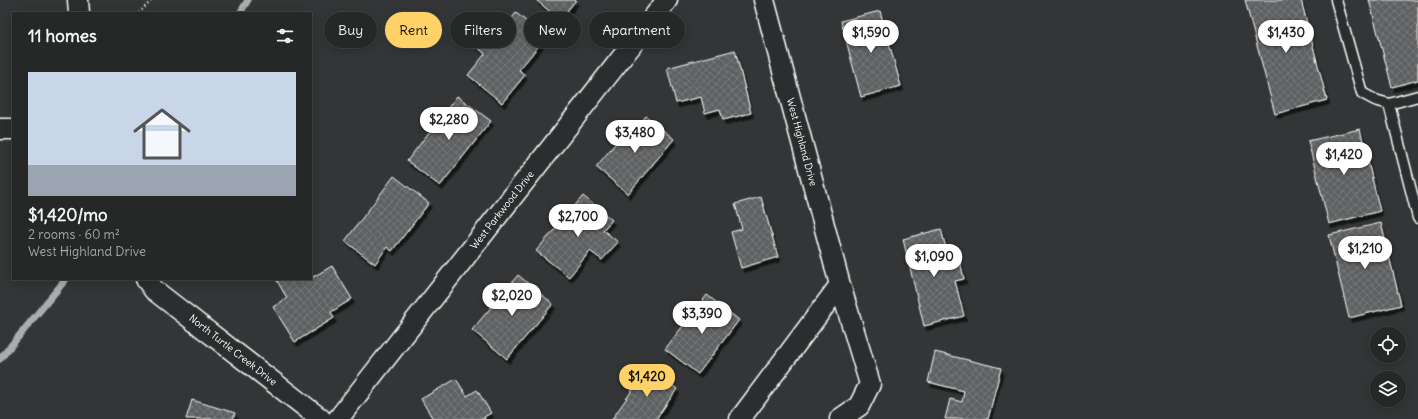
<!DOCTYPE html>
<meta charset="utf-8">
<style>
:root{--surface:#262828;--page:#323434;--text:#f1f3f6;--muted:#a4a6a8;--line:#424445;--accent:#ffd166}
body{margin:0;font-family:Delius,sans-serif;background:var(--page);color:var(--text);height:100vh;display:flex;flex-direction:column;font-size:15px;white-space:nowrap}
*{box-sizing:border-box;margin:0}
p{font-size:13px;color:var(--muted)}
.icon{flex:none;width:22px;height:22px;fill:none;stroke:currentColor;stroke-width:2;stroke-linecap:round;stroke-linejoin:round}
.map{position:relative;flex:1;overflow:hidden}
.sheet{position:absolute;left:12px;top:12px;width:300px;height:268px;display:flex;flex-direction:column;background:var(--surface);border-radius:0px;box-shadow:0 2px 10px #0003,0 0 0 1px var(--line)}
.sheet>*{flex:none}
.guide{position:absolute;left:324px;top:12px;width:380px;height:36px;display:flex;gap:8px}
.controls{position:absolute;left:1370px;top:327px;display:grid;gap:8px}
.controls a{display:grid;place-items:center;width:36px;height:36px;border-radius:50%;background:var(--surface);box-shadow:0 2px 10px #0003,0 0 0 1px var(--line);font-size:20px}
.price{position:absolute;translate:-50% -34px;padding:0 9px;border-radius:14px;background:#fff;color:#222;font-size:13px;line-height:26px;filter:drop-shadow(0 1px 2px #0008)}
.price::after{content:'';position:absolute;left:50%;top:24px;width:12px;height:9px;margin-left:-6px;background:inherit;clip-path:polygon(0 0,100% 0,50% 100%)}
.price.selected{background:var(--accent);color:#111}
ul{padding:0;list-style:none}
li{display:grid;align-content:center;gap:8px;height:212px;padding:0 16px}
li+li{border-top:1px solid var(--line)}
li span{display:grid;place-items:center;height:124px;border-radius:0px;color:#555}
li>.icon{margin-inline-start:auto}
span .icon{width:72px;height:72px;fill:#fffc;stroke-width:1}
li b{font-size:17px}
h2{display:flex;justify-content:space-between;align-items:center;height:48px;padding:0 16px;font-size:17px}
.chip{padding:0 14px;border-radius:18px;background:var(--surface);box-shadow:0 2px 10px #0003,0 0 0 1px var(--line);font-size:14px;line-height:36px}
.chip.selected{background:var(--accent);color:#111}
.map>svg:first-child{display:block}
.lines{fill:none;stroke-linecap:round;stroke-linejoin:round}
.stream{stroke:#abacad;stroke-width:7}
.building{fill:url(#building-cross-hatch);stroke:#fff;filter:url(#shadow)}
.lane-casing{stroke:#fff;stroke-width:13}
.street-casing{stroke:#fff;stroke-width:23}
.path{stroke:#fff;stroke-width:2.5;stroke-dasharray:1 3;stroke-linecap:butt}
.lane{stroke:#2a2d2e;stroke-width:10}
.street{stroke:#2a2d2e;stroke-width:20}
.labels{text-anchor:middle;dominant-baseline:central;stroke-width:3;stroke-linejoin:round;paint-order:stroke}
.street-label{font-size:10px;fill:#fff;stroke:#2a2d2e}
</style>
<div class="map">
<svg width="1418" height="419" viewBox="0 0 1418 419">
<defs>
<pattern id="building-cross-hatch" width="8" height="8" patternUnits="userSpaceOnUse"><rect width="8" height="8" fill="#5f6162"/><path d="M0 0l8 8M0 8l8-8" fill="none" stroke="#77797a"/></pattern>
<filter id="shadow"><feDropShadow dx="2.5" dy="4.5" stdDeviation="0" flood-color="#0009"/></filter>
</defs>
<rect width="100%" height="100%" fill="#333536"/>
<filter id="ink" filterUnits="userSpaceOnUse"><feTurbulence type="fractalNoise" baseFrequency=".025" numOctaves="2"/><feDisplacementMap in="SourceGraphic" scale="8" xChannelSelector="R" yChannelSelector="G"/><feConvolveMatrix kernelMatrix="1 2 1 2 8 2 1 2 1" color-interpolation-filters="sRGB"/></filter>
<g filter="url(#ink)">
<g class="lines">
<path class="stream" d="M240 13 248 0
M0 359 66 279"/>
</g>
<path class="building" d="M536 0H576L560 20Z
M1245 0H1301L1327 100 1275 114Z
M1369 0H1418V80L1392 87Z
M880 11 901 86 861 97 841 21Z
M516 13 546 37 519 70 525 75 502 103 468 75 485 54 474 44 485 31 495 39Z
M735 50 751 113 723 120 720 109 705 113 701 97 676 103 667 68Z
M457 96 491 121 440 186 407 161Z
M646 116 674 139 628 194 596 167 633 122 638 126Z
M1360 129 1380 211 1329 224 1308 141Z
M394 176 429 203 392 251 387 247 375 264 345 241Z
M583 196 612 220 603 230 618 242 602 260 590 251 569 277 536 251Z
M761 197 778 257 741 268 731 232 742 229 735 204Z
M1381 223 1401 305 1349 318 1329 235Z
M941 229 950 264 960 261 964 279 955 281 964 316 924 326 903 239Z
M332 266 352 299 331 312 334 318 295 342 273 307 287 298 276 279H311V275L313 277Z
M518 275 553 304 507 359 472 330Z
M707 295 739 320 698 374 665 349Z
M935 352 1001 368 988 419H945L950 399 962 402 964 391 928 382Z
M648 368 677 389 656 419H612Z
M456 379 467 396 477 390 491 413 484 417 485 419H433L421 399Z
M192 400 235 413 233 419H186Z"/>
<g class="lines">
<defs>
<path id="lane" d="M1336 0 1362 93 1375 100 1389 104
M1418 96 1389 104 1418 218"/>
<path id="street" d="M78 0 79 13
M0 129H13
M146 279 154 290 321 419
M338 419 667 0
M740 419 840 285 764 0
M840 419 859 406 870 384 840 285"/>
</defs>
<use href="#lane" class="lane-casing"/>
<use href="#street" class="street-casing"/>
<path class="path" d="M139 13 152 0"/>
<use href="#lane" class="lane"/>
<use href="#street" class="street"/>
</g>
</g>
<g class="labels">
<g class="street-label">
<text transform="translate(802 142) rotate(75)">West Highland Drive</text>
<text transform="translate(502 210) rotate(-52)">West Parkwood Drive</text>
<text transform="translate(233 350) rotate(38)">North Turtle Creek Drive</text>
</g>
</g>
</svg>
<div class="controls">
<a><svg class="icon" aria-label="locate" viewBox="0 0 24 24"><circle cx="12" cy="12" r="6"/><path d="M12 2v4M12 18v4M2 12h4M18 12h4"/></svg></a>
<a><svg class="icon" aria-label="layers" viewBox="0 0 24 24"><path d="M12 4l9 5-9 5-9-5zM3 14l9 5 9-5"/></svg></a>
</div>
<b class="price" style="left:871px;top:54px">$1,590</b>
<b class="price" style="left:1286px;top:54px">$1,430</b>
<b class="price" style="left:449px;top:141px">$2,280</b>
<b class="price" style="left:635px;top:154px">$3,480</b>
<b class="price" style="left:1344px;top:176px">$1,420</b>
<b class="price" style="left:578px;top:238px">$2,700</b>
<b class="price" style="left:1365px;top:270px">$1,210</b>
<b class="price" style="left:934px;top:278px">$1,090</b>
<b class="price" style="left:512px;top:317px">$2,020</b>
<b class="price" style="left:702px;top:335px">$3,390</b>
<b class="price selected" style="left:647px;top:398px">$1,420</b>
<div class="guide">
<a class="chip">Buy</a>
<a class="chip selected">Rent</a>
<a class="chip">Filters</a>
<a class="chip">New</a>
<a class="chip">Apartment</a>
</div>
<section class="sheet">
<h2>11 homes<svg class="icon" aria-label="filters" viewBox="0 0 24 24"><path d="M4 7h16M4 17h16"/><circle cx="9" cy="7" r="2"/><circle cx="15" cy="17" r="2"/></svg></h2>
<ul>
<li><span style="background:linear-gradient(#c9d6e8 75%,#9aa5b1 0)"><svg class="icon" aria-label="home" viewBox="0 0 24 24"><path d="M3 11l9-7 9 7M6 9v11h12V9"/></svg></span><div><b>$1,420/mo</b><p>2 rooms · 60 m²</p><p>West Highland Drive</p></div></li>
</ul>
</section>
</div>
